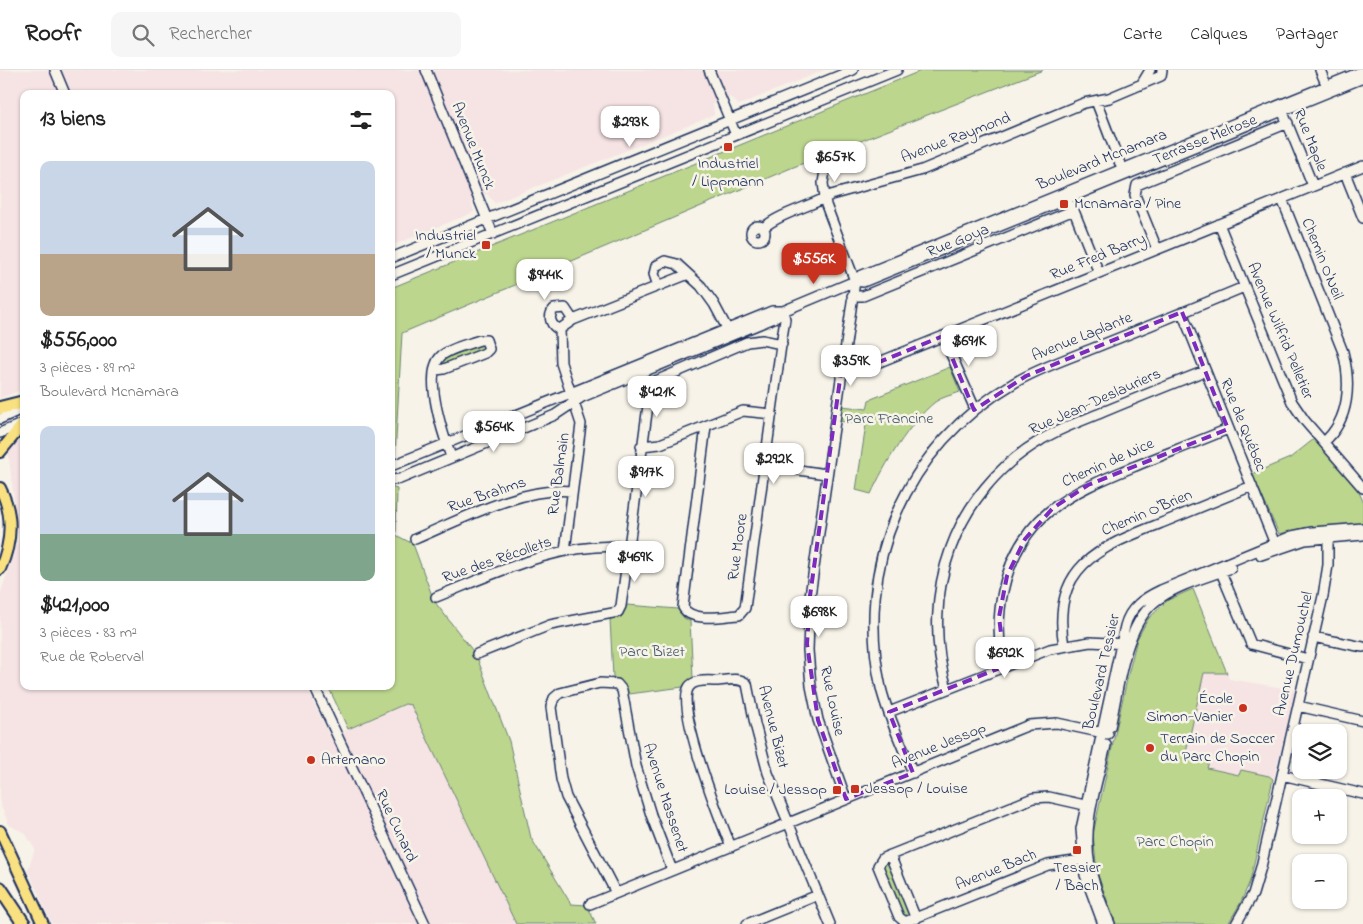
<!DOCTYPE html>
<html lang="fr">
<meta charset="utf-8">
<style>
:root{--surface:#fff;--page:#f6f6f6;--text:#222;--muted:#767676;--line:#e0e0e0;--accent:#c8321e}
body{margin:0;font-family:"Indie Flower",sans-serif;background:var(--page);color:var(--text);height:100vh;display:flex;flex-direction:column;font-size:19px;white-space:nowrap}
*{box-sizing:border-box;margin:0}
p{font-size:16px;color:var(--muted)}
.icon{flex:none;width:28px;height:28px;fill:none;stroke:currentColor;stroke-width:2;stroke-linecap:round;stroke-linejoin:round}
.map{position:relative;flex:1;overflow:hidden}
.sheet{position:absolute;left:20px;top:20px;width:375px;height:600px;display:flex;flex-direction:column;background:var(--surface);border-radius:10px;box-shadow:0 1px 4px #0004}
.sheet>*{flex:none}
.fabs{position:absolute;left:1292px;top:654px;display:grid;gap:10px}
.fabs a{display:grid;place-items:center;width:55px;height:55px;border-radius:10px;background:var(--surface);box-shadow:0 1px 4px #0004;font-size:25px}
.price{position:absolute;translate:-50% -42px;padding:0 11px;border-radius:10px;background:#fff;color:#222;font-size:16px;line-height:32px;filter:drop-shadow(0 1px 2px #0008)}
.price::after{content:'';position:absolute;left:50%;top:30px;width:15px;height:11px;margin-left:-8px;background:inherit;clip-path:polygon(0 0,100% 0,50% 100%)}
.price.selected{background:var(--accent);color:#fff}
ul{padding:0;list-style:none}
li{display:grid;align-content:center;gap:10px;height:265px;padding:0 20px}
li span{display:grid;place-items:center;height:155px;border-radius:10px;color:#555}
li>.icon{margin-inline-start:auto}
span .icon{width:90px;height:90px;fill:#fffc;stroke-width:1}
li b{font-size:21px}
h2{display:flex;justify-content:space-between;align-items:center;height:60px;padding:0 20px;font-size:21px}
header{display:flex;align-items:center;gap:30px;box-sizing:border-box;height:70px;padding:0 25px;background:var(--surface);border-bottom:1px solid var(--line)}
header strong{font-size:24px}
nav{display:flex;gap:28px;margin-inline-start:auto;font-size:18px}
.search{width:350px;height:45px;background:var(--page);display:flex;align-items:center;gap:12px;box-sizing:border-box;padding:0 18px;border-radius:10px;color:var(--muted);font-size:19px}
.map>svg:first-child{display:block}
.built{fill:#f6e3e4}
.green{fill:#bcd68e;stroke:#6c8276}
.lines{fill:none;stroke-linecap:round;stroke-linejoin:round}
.minor-casing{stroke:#1b2f5e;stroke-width:12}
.major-casing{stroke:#1b2f5e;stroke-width:14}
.highway-casing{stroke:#1b2f5e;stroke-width:16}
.minor{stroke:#f7f3e8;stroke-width:9}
.major{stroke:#f9e181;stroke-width:10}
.highway{stroke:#f9e181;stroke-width:12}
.marked{fill:none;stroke:#7b2cbf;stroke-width:4;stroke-dasharray:10 6;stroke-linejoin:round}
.poi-dot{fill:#c8321e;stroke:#f7f3e8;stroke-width:2}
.labels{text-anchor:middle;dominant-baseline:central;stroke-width:5;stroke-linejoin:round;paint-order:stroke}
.street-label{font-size:16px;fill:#1b2f5e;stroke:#f7f3e8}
.poi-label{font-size:16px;fill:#1b2f5e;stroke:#f7f3e8;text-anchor:start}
.park-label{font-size:16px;fill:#43596a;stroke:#f7f3e8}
</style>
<header>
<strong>Roofr</strong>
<div class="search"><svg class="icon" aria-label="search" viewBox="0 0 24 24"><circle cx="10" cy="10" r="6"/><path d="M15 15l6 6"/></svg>Rechercher</div>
<nav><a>Carte</a><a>Calques</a><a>Partager</a></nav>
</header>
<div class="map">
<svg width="1363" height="854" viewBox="0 0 1363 854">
<rect width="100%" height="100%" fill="#f7f3e8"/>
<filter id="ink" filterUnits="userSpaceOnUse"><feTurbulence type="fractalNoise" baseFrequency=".02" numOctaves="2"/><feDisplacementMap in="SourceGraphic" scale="10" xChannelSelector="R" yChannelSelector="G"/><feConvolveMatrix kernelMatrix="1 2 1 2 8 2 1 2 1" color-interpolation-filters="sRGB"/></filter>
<g filter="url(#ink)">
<path class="built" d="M0 0H824L739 35 730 27 713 34 714 45 495 133 487 124 471 132 474 142 391 176V24H24V319L0 328Z
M24 368V616H306L330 667 410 633 516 854H52L28 800 35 779 25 763 9 755 0 733V525L19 468 8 380Z
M1204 603H1227L1229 609 1295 620 1274 708 1241 700 1240 705 1207 698 1208 692 1185 687Z"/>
<path class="green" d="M923 0H1043L791 98 402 263 395 386 391 388V218Z
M483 273 485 279 443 296 441 295V291L448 286 449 288V286Z
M950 297 960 322C952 325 942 327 935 332 910 352 884 395 871 424L856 420 866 355 839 351 842 336 867 339 869 330Z
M1314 369 1357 418 1363 431V453L1304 458 1279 464 1252 404 1290 388Z
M391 417 397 419 396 465 413 474 434 531 476 585 509 671 531 768 571 834 587 835 596 854H516L411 635 405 634 348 659 328 616H391Z
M1193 519 1227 603H1204L1185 687 1209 692 1207 698 1239 705 1241 700 1269 706 1273 709 1250 811 1241 832 1228 854H1116L1097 803 1093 764 1128 605 1137 569 1148 549 1168 530Z
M627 535 678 539 684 548 690 551 693 608 683 617 629 624 622 612 613 607 610 549 622 546Z
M888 792 910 844 906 848 903 846 883 798 884 793Z"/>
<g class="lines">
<defs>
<path id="minor" d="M55 0 65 24
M426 0 493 164
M709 0 736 65
M1320 0 1329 21
M1141 15 1150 0
M1096 31 1122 99
M1280 35 1313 116
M826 95 823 113 826 135 855 211 810 526 808 580 811 616 818 650 846 729
M1345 103 1363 148
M1282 129 1343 282C1351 313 1350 349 1324 372
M1072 136 1099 203
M1219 154 1292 332 1305 351 1363 418
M751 163a7 7 0 1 1 14 0a7 7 0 1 1-14 0Z
M763 158C781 143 809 137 831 125L922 100 1084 33 1109 28 1161 6 1162 0
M1157 179 1135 125 1137 115 1288 53
M391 188 853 0
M391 205 897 0
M855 211 863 212 1363 8
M658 216 654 204 656 196 665 191 677 194 701 216 714 234 730 264
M852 226H863L1074 140
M1182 242 1277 479
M560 260C551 256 547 247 554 239L565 238 573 250
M943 266 975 339
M842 295 858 297 877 293 1363 96
M436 300 444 299 485 283 489 279 486 270H480C469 274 450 278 441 286 422 304 444 367 451 387
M0 349 24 338
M706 356 683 537C691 553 724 546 739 545L745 538 782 268 785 249 783 241
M0 363 24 353
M641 376 660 374 743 341 772 344
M765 395 826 404
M391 396 772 241H783
M391 410 400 409 555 345 582 327 774 248 783 241 855 211 860 206 1363 1
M415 469C460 450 523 416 572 421
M565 481 581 354 561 293 560 259 573 250 686 205
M1261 485 1305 470 1363 465
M1221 502 1251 574 1308 589
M436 527C496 503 560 471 628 477
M1313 567 1363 577
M1064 576C1050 495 1101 477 1164 452 1193 440 1222 428 1252 416
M477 584 550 555 618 542 621 536 651 313 747 272 762 270 782 274
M1005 596C997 573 998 544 1003 521 1019 446 1069 423 1133 397 1165 384 1197 372 1228 359
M314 616 425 854
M947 619C919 524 954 421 1041 370 1060 358 1082 351 1103 342 1137 328 1171 314 1205 301
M1298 636 1363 651
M889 642 1050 579 1090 572 1128 574
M1110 657C1119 618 1124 551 1160 528 1180 514 1208 507 1231 498
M1106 675C1097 714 1082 755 1090 796 1094 816 1102 835 1110 854
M913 703C902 675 888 647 881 618 854 495 905 376 1014 313 1039 298 1067 289 1094 278 1144 258 1194 238 1244 217
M1282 705 1363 724
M731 777C721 752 675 637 689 617 694 609 709 611 718 611 727 610 740 607 747 614L755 654 768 703 830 854
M890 785 916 849
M1088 789 1048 795 905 852 899 847 878 796 883 788 1033 728 1049 727 1089 736
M616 823 566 727 561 709 551 637 554 628 560 623 600 613 617 614 622 620 636 696 651 745 672 800
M590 834 1029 655 1057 653 1108 664
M747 854 818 825
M1103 854 1085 805 1081 759 1125 556C1130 537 1144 528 1161 520L1292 466 1312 462 1363 458
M1236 854 1253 824 1261 797 1323 526 1328 495V462"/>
<path id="major" d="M0 382 23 354
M0 418C14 445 12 472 0 499
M0 761 43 854"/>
<path id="highway" d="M0 338 24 332
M0 818 24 854"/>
</defs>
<use href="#minor" class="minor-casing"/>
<use href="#major" class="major-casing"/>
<use href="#highway" class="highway-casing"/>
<use href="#minor" class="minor"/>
<use href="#major" class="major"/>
<use href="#highway" class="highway"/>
</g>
</g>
<path class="marked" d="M1182 242 1228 359 1088 415 1053 438 1025 469 1007 506 999 547 1005 596 889 642 913 703 846 729 818 650 807 574 810 526 842 295H872L943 266 974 340 1026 306Z"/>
<g class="poi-dot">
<rect x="723" y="72" width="10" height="10" rx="2.5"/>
<rect x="1059" y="129" width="10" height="10" rx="2.5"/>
<rect x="481" y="170" width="10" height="10" rx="2.5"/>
<circle cx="1243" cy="638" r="5"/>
<circle cx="1150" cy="678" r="5"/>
<circle cx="311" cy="690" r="5"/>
<rect x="850" y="714" width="10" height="10" rx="2.5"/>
<rect x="832" y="715" width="10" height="10" rx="2.5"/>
<rect x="1072" y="775" width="10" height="10" rx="2.5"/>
</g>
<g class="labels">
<g class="street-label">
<text transform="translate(956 68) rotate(-21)">Avenue Raymond</text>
<text transform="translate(1205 70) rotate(-22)">Terrasse Melrose</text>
<text transform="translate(1310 70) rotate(68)">Rue Maple</text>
<text transform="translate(473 76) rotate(68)">Avenue Munck</text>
<text transform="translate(1102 90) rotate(-22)">Boulevard Mcnamara</text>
<text transform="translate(958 171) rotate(-22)">Rue Goya</text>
<text transform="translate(1098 187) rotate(-22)">Rue Fred Barry</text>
<text transform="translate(1322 189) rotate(68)">Chemin O'Neil</text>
<text transform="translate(1280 261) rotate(67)">Avenue Wilfrid Pelletier</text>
<text transform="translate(1082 267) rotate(-22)">Avenue Laplante</text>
<text transform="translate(1095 332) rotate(-24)">Rue Jean-Deslauriers</text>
<text transform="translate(1243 355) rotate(68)">Rue de Québec</text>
<text transform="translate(1108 393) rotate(-24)">Chemin de Nice</text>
<text transform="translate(559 404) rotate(-82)">Rue Balmain</text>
<text transform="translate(487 425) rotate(-19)">Rue Brahms</text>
<text transform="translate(1147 443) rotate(-23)">Chemin O'Brien</text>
<text transform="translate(738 477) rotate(-82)">Rue Moore</text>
<text transform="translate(497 490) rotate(-19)">Rue des Récollets</text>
<text transform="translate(1294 584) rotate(-77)">Avenue Dumouchel</text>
<text transform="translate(1102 602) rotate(-77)">Boulevard Tessier</text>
<text transform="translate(832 631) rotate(78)">Rue Louise</text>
<text transform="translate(773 657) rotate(76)">Avenue Bizet</text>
<text transform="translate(939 676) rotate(-22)">Avenue Jessop</text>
<text transform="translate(665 728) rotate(72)">Avenue Massenet</text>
<text transform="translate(396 756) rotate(65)">Rue Cunard</text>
<text transform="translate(996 800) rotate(-22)">Avenue Bach</text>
</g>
<g class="poi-label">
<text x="728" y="94" text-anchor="middle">Industriel<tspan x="728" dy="18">/ Lippmann</tspan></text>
<text x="1074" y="134">Mcnamara / Pine</text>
<text x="476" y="166" text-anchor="end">Industriel<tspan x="476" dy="18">/ Munck</tspan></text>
<text x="1233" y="629" text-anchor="end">École<tspan x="1233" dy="18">Simon-Vanier</tspan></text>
<text x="1160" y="669">Terrain de Soccer<tspan x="1160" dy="18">du Parc Chopin</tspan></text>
<text x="321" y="690">Artemano</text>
<text x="865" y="719">Jessop / Louise</text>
<text x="827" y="720" text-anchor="end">Louise / Jessop</text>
<text x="1077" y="798" text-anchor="middle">Tessier<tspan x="1077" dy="18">/ Bach</tspan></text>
</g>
<g class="park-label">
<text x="889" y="349">Parc Francine</text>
<text x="652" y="582">Parc Bizet</text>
<text x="1175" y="772">Parc Chopin</text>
</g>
</g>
</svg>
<div class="fabs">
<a><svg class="icon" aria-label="layers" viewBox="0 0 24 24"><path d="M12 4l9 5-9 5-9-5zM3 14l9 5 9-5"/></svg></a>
<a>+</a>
<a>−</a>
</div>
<b class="price" style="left:630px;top:78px">$293K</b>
<b class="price" style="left:835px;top:113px">$657K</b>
<b class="price selected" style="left:814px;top:215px">$556K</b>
<b class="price" style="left:545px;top:231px">$944K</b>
<b class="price" style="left:969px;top:297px">$691K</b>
<b class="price" style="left:851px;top:317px">$359K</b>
<b class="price" style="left:657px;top:348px">$421K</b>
<b class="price" style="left:494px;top:383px">$564K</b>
<b class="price" style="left:774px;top:415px">$292K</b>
<b class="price" style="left:646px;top:428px">$917K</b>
<b class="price" style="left:635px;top:513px">$469K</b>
<b class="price" style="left:819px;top:568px">$698K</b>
<b class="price" style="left:1005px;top:609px">$692K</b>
<section class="sheet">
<h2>13 biens<svg class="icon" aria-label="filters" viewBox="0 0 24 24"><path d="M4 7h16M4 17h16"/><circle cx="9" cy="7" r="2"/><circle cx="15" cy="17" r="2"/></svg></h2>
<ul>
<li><span style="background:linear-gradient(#c9d6e8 60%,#b9a48a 0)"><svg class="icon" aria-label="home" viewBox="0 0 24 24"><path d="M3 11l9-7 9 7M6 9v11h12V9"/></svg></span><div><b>$556,000</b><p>3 pièces · 89 m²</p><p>Boulevard Mcnamara</p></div></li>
<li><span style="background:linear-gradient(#c9d6e8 70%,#7fa58c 0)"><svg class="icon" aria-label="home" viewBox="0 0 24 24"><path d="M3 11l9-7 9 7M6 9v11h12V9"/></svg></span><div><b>$421,000</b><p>3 pièces · 83 m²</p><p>Rue de Roberval</p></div></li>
</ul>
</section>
</div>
